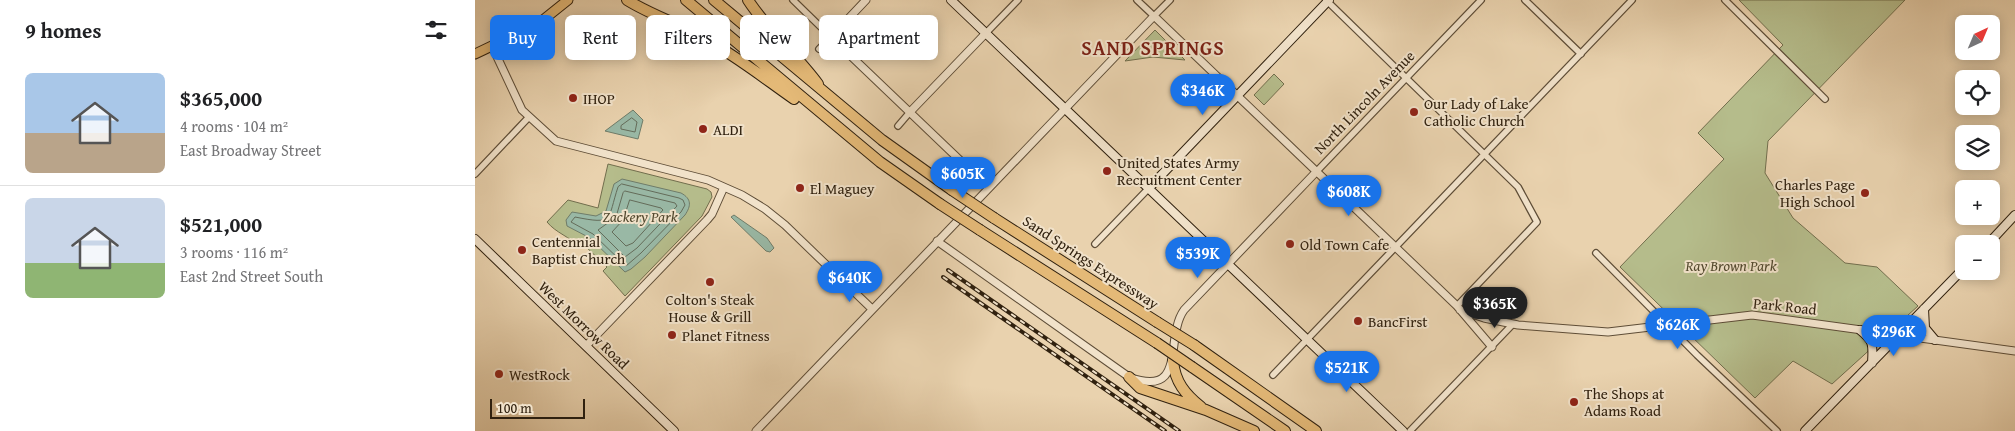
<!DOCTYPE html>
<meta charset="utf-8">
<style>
:root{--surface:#fff;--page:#f2f2f2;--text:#202124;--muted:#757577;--line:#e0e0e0;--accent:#1a73e8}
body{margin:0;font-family:"Gentium Book Plus",serif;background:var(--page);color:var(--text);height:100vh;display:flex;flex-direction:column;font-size:19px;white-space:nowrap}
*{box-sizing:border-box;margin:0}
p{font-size:16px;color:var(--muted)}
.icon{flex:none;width:28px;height:28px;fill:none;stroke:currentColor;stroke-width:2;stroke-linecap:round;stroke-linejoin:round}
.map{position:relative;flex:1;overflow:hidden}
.drawer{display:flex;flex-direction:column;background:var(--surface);width:475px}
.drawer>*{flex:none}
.hud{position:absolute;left:15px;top:15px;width:475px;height:45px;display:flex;gap:10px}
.needle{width:32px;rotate:44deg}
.buttons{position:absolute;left:1480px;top:15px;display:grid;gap:10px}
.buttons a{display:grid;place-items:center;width:45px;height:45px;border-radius:8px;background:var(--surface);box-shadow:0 2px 12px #0003;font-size:25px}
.scale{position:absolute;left:15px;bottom:12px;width:95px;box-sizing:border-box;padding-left:5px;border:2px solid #30210f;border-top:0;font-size:14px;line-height:18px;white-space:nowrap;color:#30210f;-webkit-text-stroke:4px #f1e2ca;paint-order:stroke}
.price{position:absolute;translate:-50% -42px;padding:0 11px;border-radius:18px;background:var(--accent);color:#fff;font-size:16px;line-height:32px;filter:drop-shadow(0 1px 2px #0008)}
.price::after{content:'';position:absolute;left:50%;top:30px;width:15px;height:11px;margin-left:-8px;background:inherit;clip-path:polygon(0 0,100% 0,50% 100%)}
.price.on{background:#222;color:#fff}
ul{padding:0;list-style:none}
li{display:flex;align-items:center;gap:15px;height:125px;padding:0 25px}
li+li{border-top:1px solid var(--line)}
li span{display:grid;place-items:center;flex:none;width:140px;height:100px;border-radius:8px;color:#555}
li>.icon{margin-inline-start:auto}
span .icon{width:60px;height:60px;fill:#fffc;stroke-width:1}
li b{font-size:21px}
h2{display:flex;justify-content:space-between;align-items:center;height:60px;padding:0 25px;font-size:21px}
.pill{padding:0 18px;border-radius:8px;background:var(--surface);box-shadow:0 2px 12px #0003;font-size:18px;line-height:45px}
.pill.on{background:var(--accent);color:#fff}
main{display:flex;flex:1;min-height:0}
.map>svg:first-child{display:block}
.green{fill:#b5bc8b;stroke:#726e4d}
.water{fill:#99b8a5;stroke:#6f7c69}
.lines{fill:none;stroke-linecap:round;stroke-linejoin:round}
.shore{stroke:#646c5a;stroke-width:1}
.minor-casing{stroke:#5e4d37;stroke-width:8}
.tertiary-casing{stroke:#5e4d37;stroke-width:9}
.secondary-casing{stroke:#30210f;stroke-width:10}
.trunk-casing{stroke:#30210f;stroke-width:11}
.motorway-casing{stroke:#30210f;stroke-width:12}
.minor{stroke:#f1e2ca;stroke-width:5.5}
.tertiary{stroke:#f1e2ca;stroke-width:7}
.secondary{stroke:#f1e2ca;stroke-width:8}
.trunk{stroke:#e4b977;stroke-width:9}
.motorway{stroke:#e4b977;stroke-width:10}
.rail-casing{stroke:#30210f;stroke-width:4}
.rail{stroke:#f1e2ca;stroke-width:2;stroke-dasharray:5.5;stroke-linecap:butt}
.motorway-bridge-casing{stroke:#30210f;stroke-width:12;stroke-linecap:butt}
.motorway-bridge{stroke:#e4b977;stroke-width:10}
.poi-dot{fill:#8f2418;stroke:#f1e2ca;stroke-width:2}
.labels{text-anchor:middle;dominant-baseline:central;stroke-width:4;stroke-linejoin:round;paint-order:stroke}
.poi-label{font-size:15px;fill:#30210f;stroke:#f1e2ca;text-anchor:start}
.street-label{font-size:15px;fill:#30210f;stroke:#f1e2ca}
.park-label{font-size:15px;font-style:italic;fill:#51482e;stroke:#f1e2ca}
.district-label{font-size:20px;font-weight:bold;letter-spacing:1px;fill:#7a1f14;stroke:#f1e2ca}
</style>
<main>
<section class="drawer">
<h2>9 homes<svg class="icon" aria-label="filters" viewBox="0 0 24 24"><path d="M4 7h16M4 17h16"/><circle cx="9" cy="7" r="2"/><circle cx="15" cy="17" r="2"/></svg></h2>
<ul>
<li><span style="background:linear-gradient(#a9c7e8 60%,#b9a48a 0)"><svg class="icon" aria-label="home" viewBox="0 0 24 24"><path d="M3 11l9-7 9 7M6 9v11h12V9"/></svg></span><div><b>$365,000</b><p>4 rooms · 104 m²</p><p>East Broadway Street</p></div></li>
<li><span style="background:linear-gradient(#c9d6e8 65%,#8fb573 0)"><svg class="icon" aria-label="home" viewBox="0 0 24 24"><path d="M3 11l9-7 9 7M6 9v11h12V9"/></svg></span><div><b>$521,000</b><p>3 rooms · 116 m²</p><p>East 2nd Street South</p></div></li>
</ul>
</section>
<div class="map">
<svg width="1540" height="431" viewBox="0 0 1540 431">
<rect width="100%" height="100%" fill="#e9d2ae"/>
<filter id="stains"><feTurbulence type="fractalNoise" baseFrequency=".004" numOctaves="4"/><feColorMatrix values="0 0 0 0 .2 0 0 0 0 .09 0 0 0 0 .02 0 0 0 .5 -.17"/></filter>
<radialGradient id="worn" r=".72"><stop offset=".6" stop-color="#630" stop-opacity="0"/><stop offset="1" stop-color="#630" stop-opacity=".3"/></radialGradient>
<path class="green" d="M1264 0H1430L1293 141 1290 173 1318 218 1370 263 1402 267 1443 306 1357 384 1318 361 1280 398 1145 267 1249 159 1223 133 1308 45Z
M680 30 710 60 678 57 650 61Z
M799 74 809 84 789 105 779 95Z
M133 164 232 189 236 192 237 197 227 216 150 296 128 271 132 267 108 244 105 247C95 237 81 233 72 222L93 200 123 208Z"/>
<path class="water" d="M158 110 168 120 163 139 130 131Z
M147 179 206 193C217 199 216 206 210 215L170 257 156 269 150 272 115 238 92 226 91 220 97 212 121 216 131 211 139 184Z
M259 215 292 238 299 248 295 252 291 251 256 217Z"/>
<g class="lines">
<path class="shore" d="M157 118 162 122 160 132 146 129V126Z
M147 184 204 198 208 200 210 205 206 212 166 253 151 266 118 234 96 222 100 217C140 225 132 220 143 187Z
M150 191 200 203 202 206 162 248 150 257 123 230 141 217 148 193Z
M155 200 186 208 188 210 158 243 151 246 137 232 148 220Z"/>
<defs>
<path id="minor" d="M318 0 356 37 344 49
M662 0 679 16 695 0
M851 0 1043 187 1062 222 982 306
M1050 0 1106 54
M1250 0 1350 99
M511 33 543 0
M423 126 435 112
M842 171 1006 0
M0 174 54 117
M620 244 673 189
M1121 253 1222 355 1302 431
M798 375 1157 0
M935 431 1037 325"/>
<path id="tertiary" d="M391 0 356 37 514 188
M17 46 47 110 81 141 233 180 267 195 290 209 310 225 397 309
M435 112 511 33
M462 241 654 377C713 399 689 338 709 310L842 171
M985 310 1009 318 1043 325 1133 332 1277 315 1540 351
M111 346 232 220 237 214 249 187
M281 431 679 16 982 306 1017 347"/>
<path id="secondary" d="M476 0 928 431
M673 189 854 0
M0 239 199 431
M1513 244 1540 215
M1449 309 1450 328 1460 340
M1385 330C1399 341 1398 345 1397 363
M1330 431 1489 268"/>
<path id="trunk" d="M0 54 63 24 93 0"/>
<path id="motorway" d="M152 0C176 15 202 23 227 37 260 55 289 78 319 99
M211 0 405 162 465 204
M239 0 407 140 477 190
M273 0C293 31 321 54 343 84
M519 218 682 322
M505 230 682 343
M719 345 841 431
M698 361C700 382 710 394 726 407
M717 367 810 431
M654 377 665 388 731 410 779 431"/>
</defs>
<use href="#minor" class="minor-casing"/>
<use href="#tertiary" class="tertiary-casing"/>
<use href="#secondary" class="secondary-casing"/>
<use href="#trunk" class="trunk-casing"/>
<use href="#motorway" class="motorway-casing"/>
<use href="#minor" class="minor"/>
<use href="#tertiary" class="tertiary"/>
<use href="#secondary" class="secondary"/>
<use href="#trunk" class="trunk"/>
<use href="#motorway" class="motorway"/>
<defs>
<path id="rail" d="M473 270 704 431
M468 277 690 431"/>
</defs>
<use href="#rail" class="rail-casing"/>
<use href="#rail" class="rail"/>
<defs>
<path id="motorway-bridge" d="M477 190 519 218
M465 204 505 230
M682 322 719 345
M682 343 717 367"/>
</defs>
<use href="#motorway-bridge" class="motorway-bridge-casing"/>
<use href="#motorway-bridge" class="motorway-bridge"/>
</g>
<g class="poi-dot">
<circle cx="98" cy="98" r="5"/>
<circle cx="939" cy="112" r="5"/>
<circle cx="228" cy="129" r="5"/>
<circle cx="632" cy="171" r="5"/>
<circle cx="325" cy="188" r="5"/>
<circle cx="1390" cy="193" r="5"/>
<circle cx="815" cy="244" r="5"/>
<circle cx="47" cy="250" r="5"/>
<circle cx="235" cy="282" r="5"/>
<circle cx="883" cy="321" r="5"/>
<circle cx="197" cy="335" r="5"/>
<circle cx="24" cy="374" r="5"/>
<circle cx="1099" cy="402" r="5"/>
</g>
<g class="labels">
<g class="poi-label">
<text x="108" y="98">IHOP</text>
<text x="949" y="103">Our Lady of Lake<tspan x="949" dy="17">Catholic Church</tspan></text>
<text x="238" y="129">ALDI</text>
<text x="642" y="162">United States Army<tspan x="642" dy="17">Recruitment Center</tspan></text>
<text x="1380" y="184" text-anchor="end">Charles Page<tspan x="1380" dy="17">High School</tspan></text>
<text x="335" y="188">El Maguey</text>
<text x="57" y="241">Centennial<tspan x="57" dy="17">Baptist Church</tspan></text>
<text x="825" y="244">Old Town Cafe</text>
<text x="235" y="299" text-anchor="middle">Colton's Steak<tspan x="235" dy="17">House &amp; Grill</tspan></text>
<text x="893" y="321">BancFirst</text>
<text x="207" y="335">Planet Fitness</text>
<text x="34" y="374">WestRock</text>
<text x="1109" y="393">The Shops at<tspan x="1109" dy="17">Adams Road</tspan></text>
</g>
<g class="street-label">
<text transform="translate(889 102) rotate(-46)">North Lincoln Avenue</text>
<text transform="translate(616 262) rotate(33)">Sand Springs Expressway</text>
<text transform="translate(1310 306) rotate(6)">Park Road</text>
<text transform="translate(109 325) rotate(44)">West Morrow Road</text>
</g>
<g class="park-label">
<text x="165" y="216">Zackery Park</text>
<text x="1256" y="265">Ray Brown Park</text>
</g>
<g class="district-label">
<text x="678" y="47">SAND SPRINGS</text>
</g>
</g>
<rect width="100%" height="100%" filter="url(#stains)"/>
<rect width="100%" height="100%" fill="url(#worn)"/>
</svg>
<div class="buttons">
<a><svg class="needle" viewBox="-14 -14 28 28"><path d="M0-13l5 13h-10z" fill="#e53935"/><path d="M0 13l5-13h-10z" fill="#757577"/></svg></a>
<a><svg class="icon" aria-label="locate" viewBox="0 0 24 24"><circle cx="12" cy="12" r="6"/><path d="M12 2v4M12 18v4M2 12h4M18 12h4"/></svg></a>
<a><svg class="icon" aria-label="layers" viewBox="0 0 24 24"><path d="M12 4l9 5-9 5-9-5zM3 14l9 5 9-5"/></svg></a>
<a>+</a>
<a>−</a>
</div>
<div class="scale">100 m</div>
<b class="price" style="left:728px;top:116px">$346K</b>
<b class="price" style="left:488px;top:199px">$605K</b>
<b class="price" style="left:874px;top:217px">$608K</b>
<b class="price" style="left:723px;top:279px">$539K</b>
<b class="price" style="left:375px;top:303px">$640K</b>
<b class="price on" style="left:1020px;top:329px">$365K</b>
<b class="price" style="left:1203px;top:350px">$626K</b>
<b class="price" style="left:1419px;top:357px">$296K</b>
<b class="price" style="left:872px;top:393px">$521K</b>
<div class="hud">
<a class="pill on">Buy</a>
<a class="pill">Rent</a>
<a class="pill">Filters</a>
<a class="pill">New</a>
<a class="pill">Apartment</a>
</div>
</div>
</main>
